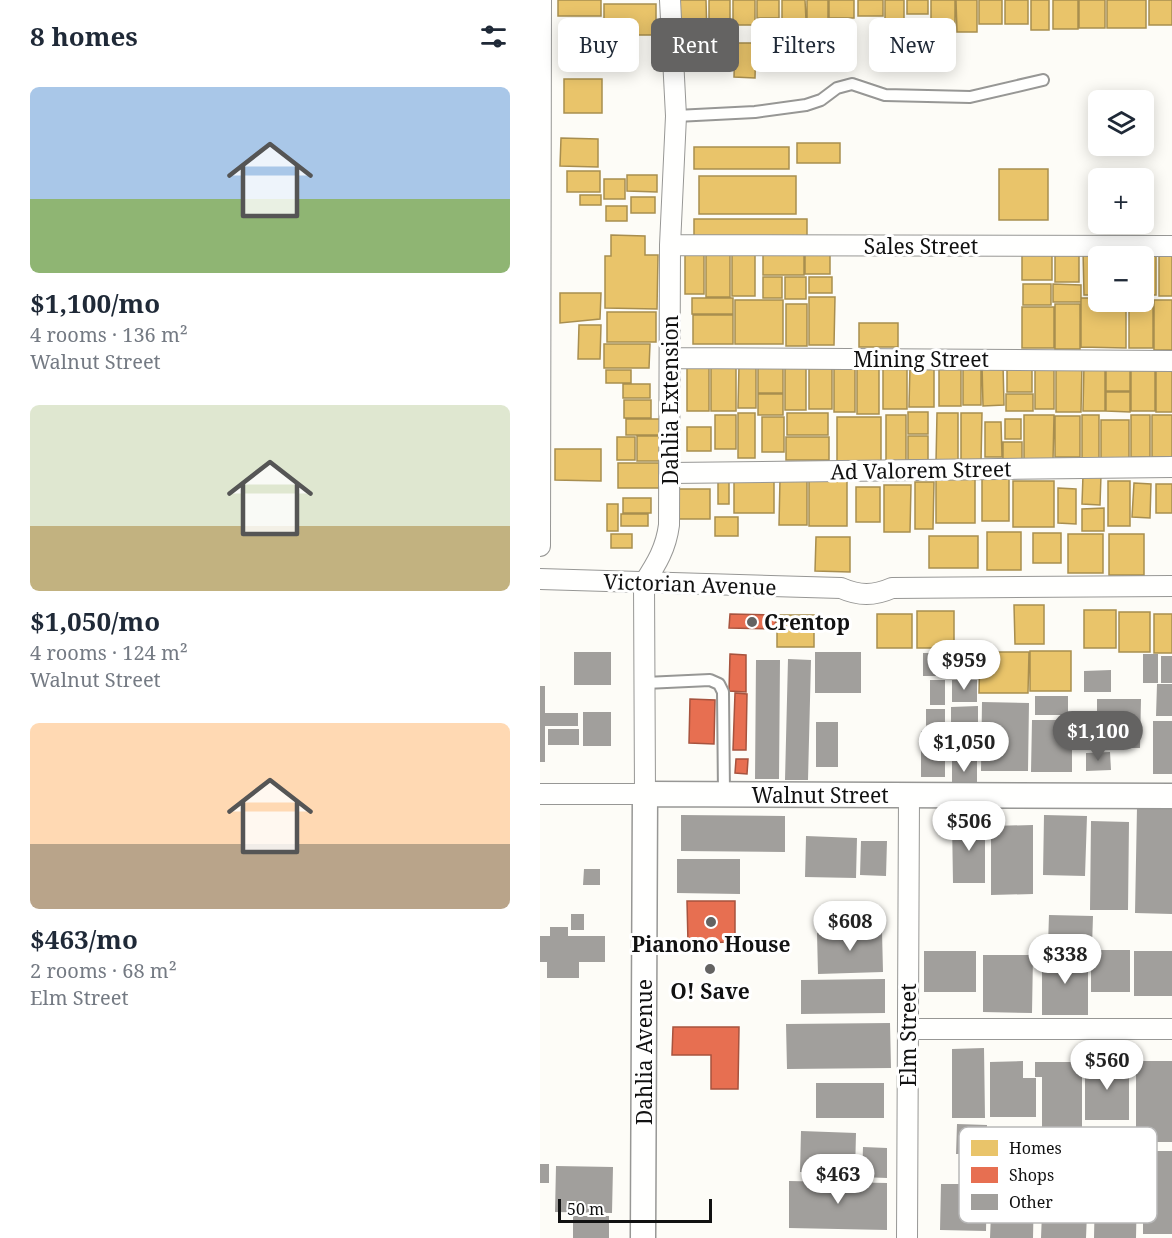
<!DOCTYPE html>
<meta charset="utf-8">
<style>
:root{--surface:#fff;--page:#f2f2f3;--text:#1f2937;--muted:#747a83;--accent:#646362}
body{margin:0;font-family:"Noto Serif",serif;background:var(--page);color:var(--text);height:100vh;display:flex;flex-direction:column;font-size:22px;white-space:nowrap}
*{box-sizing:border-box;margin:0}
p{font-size:20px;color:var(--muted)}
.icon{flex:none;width:33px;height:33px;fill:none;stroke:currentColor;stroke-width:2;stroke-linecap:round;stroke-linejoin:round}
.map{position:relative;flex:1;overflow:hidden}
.drawer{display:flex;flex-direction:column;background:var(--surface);width:540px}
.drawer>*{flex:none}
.guide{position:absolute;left:18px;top:18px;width:524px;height:54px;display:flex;gap:12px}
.fabs{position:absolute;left:548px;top:90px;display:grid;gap:12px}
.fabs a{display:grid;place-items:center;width:66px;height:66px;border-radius:9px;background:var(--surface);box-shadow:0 3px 15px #0003;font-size:30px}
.scale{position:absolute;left:18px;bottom:15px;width:154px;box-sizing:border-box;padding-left:6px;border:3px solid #111;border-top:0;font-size:16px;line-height:21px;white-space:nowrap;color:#111;-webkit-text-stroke:4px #fff;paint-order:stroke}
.price{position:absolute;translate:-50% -51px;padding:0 14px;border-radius:21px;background:#fff;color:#222;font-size:20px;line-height:39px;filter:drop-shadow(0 2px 3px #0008)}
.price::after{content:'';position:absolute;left:50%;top:36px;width:18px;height:14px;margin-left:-9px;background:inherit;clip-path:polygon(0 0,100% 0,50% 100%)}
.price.on{background:var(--accent);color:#fff}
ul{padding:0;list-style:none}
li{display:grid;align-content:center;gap:12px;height:318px;padding:0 30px}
li span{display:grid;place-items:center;height:186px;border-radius:9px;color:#555}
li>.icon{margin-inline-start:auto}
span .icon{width:108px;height:108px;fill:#fffc;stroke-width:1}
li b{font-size:26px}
h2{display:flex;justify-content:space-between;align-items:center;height:72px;padding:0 30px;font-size:26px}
.pill{padding:0 21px;border-radius:9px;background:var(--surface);box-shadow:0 3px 15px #0003;font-size:21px;line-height:54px}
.pill.on{background:var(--accent);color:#fff}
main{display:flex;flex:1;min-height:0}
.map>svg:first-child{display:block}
.homes{fill:#e9c46a;stroke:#a88e4f;stroke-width:1.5}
.shops{fill:#e76f51;stroke:#a7533e;stroke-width:1.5}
.building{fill:#a19f9c}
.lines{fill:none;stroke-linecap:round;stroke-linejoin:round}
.service-casing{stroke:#979795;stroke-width:14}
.minor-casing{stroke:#979795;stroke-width:22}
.tertiary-casing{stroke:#979795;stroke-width:27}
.service{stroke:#fffffe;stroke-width:10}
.minor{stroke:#fffffe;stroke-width:20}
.tertiary{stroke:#fffffe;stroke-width:24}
.poi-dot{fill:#646362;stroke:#fff;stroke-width:2}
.labels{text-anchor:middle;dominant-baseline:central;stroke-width:6;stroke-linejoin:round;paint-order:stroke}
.street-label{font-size:21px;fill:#111;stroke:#fff}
.poi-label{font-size:21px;font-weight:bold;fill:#111;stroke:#fff}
.key{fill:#fff;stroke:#b8b8b8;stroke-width:1.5}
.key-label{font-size:16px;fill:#111}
</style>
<main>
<section class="drawer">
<h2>8 homes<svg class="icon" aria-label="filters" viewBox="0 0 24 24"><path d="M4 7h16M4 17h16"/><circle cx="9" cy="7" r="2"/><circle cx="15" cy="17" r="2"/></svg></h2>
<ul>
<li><span style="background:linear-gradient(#a9c7e8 60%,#8fb573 0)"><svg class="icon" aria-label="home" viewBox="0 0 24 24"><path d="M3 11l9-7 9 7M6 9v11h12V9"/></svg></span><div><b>$1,100/mo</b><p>4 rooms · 136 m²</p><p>Walnut Street</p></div></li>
<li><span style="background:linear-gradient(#dfe7d0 65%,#c2b280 0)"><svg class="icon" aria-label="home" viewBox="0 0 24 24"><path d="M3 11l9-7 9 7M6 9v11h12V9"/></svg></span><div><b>$1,050/mo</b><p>4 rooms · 124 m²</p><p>Walnut Street</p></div></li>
<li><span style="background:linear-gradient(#ffd9b3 65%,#b9a48a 0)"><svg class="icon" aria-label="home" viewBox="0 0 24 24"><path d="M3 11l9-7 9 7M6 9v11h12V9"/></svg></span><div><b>$463/mo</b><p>2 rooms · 68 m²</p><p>Elm Street</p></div></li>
</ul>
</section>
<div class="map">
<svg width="632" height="1238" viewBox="0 0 632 1238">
<rect width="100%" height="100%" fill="#fdfcf7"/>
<path class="homes" d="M18 0H61V16H18Z
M139 0H166L167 38H139Z
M169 0H190V24H169Z
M193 0H215V25H193Z
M217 0H239V18H217Z
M242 0H265L266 20H242Z
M267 0H288V27H267Z
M289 0H314V18H289Z
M318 0H343V16H318Z
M345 0H364V22H345Z
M367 0H388V14H367Z
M391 0H415V33H391Z
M416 0H437V32H417Z
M439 0H462V24H439Z
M465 0H488V24H465Z
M491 0H509V30H491Z
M513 0H538V29H513Z
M539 0H565V28H539Z
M567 0H606V28H567Z
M609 0H632V25H609Z
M64 4H116V35H64Z
M195 43H216L215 78 194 77Z
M24 79H62V113H24Z
M21 138 58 139V167L20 166Z
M257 143H300V163H257Z
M154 147H249V169H154Z
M459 169H508V220H459Z
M27 171H60V192H27Z
M87 175H117V192L87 191Z
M159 176H256V214H159Z
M64 179H85V199H64Z
M40 195H61V205H40Z
M91 197H115V213H91Z
M66 206H87V221H66Z
M154 219H267V238H154Z
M71 235 105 236V255H118L117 309 65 308V256H71Z
M166 246H190V297H166Z
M145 247H164V294H145Z
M265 247H290V274H265Z
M223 248H264V275H223Z
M192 249H215V296H192Z
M543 250H587V256H558V295H544Z
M589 250H616V295H603V256H589Z
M619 250H632V296H619Z
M482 251H512V280H482Z
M515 252H539V282H515Z
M223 277H242V298H223Z
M245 277H266V299H245Z
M269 277H292V293H269Z
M483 284H511V305H483Z
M513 284 541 285V302H513Z
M20 293H61L60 319 20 323Z
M269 297H295L294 345H269Z
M152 298H193V314H152Z
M541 298H558V302H586V348L541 347Z
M195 300H243V344H195Z
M603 300H613V348H589V302H603Z
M614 300H632V350H614Z
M246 304H267V346H246Z
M515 304H540V349H515Z
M482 307H514V348H482Z
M67 312H116V342H67Z
M153 315H193V344H153Z
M319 323H358V347H319Z
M39 325H61L60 359H38Z
M64 344H110L109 368H64Z
M566 363H590V391H566Z
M442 364H463L464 405 443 406Z
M495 364H514V409H495Z
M516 364H542L541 412H516Z
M544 364H565V411H543Z
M147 365H169V411H147Z
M171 365H196V411H171Z
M199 365H216V408H198Z
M269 365H292V409H269Z
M399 365H421V406H399Z
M423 365H441V405H423Z
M467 365H492V392H467Z
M218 366H243V393H218Z
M245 366H266V410H245Z
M294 366H315V412H294Z
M317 366H339V414H317Z
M343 366H367V409H343Z
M370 366H394V407H369Z
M591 366H615V411H591Z
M616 366H632V412H616Z
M66 370H91V383H66Z
M83 384H110V398H83Z
M566 392H590V412L566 411Z
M218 394H243V415H218Z
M466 394H493V411H466Z
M84 400H111V418H84Z
M368 412H388V434H368Z
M198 413H215V458H198Z
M247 413H288V435H247Z
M397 413H418V463L396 462Z
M421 413H442L441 463H421Z
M175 415H196V449H175Z
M346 415H366V463H346Z
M484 415H514L513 461H484Z
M542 415H559V459H542Z
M591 415H610V457H591Z
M612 415H632V457H612Z
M515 416H540V457H515Z
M222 417H244V452H222Z
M297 417H341V463H297Z
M86 419H120V435H86Z
M465 419H481V439H465Z
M561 420H589V460H561Z
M445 422H461L462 457H445Z
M147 427H171V451H147Z
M97 436H122V461H97Z
M368 436H388V460H368Z
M77 437H95V460H77Z
M246 437H289V460H246Z
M463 442H482V460H463Z
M15 449H61V481L15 480Z
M78 463H119V488H78Z
M442 475H469V521H442Z
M543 475H561L560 505 542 504Z
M396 476H435V523H396Z
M269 478H307V526H269Z
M178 479H189V504H178Z
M240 479H267V525H239Z
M194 480H234V513H194Z
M473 481H514V527H473Z
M568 481H590V526H568Z
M375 482H394L393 529H375Z
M594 483 611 484 610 518 592 517Z
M616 484H632V513H616Z
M344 485H371L370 532H344Z
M316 487H340V522H316Z
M518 488 536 489V524L518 523Z
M138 489H170V519H138Z
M83 498H111V513H83Z
M67 504H78V531H67Z
M564 508V531H542V509Z
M81 514H108V526H81Z
M175 517H198V536H175Z
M447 532H481V570H447Z
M493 533H521V563H493Z
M71 534H92V548H71Z
M528 534H563V573H528Z
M569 534H604V575H569Z
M389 536H438V568H389Z
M276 537H310V572L275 571Z
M474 605H504V644H475Z
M544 610H576V648H544Z
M377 611H414V648H377Z
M579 612H610V652H579Z
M337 614H372V648H337Z
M614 614H632V653H614Z
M237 615H274V647H237Z
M490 651H531V691H490Z
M440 652H489L488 693H439Z"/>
<path class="shops" d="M190 614 236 615 235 629 189 628Z
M190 654 206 655V692L189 691Z
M195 693 207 694 206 750H193Z
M150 699 175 700 174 744 149 743Z
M196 759H208L207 774 195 773Z
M147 901H195V942L148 943Z
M133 1027H199L198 1089H171V1055H132Z"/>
<path class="building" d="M34 652H71V685H34Z
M275 652H321V693H275Z
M383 653H405V676H383Z
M412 654H435V676H412Z
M603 654H618V683H603Z
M621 656H632V683H621Z
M248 659 271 660 268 780H245Z
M216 660H240L239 779H215Z
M571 670V692H544V671Z
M390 680H405V705H390Z
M412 680H437V702H412Z
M617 684H632V716H616Z
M0 686H5V713H38V726H5V762H0Z
M495 696H528V715H495Z
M557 699H601L600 748H557Z
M442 702 489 703 488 771H441Z
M438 706V756L411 757V707Z
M386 709H405V727L386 728Z
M43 712H71V746H43Z
M492 720H532V772H491Z
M613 721H632V774H613Z
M276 722H298V767H276Z
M8 729H39V745H8Z
M381 731H405V777H381Z
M570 752 571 770 546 771V753Z
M412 761H437V785H412Z
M597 807H632V914L595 913Z
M141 815 245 816V852L141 851Z
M504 815 547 816 545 876 503 875Z
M551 821 589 822 588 910H550Z
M412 822H445V883H413Z
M493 825V894L451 895V826Z
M266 836 317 838 316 878 265 877Z
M321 841H347L346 876 320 875Z
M137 859H200V894L137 893Z
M44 869H60V885H43Z
M31 914H44V930H31Z
M509 915 553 916 552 947 508 945Z
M10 927H28V936H65V962H39V978H7V962H0V936H10Z
M342 931 343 972 278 974 277 933Z
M551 950H590V992H551Z
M384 951H436V992H384Z
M594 951H632V996H594Z
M443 955H493L492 1013 443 1012Z
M502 955H548V1015H502Z
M345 979V1013L261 1014V980Z
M350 1023 351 1068 247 1069 246 1024Z
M444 1048 445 1118H412V1049Z
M483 1061V1078H496V1117H450V1062Z
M596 1061H632V1142H596Z
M495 1062H542V1133H502V1077H495Z
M545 1062H589V1120H545Z
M276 1083H344V1118H276Z
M417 1124 447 1125 446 1154H416Z
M261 1131 316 1133 315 1174 260 1172Z
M323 1147 347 1148V1178L322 1177Z
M603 1151H632V1234H603Z
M0 1164H9V1183H0Z
M16 1166 73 1167 72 1213 15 1212Z
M249 1181 347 1183V1230L249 1228Z
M401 1184H447L446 1231 400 1230Z
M503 1187 548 1189 546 1238H501Z
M452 1188 494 1189 493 1238H450Z
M555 1190 597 1191 596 1238H554Z
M33 1216H69V1238H33Z"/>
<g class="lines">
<defs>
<path id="service" d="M136 116 215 112 266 105 281 100 297 88 312 84 345 95 430 97 503 80
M105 683 170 680 179 684 183 692 184 794"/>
<path id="minor" d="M130 245 632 246
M131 358 632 361
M130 473 632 467
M0 546 1 0
M0 579 301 588C319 596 334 596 352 588L632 586
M0 794H105L104 583C117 563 126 548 129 525L130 245 136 116 130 0
M368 1029H632
M367 1238 369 795"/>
<path id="tertiary" d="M103 1238 105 794 632 796"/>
</defs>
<use href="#service" class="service-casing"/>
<use href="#minor" class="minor-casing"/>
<use href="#tertiary" class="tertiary-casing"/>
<use href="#service" class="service"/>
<use href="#minor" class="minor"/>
<use href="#tertiary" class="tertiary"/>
</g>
<g class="poi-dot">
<circle cx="212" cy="622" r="6"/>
<circle cx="171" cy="922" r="6"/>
<circle cx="170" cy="969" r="6"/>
</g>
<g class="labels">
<g class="street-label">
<text x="381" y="246">Sales Street</text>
<text x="381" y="359">Mining Street</text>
<text transform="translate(130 400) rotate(-90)">Dahlia Extension</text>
<text transform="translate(381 470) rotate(-1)">Ad Valorem Street</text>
<text transform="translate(150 584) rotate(2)">Victorian Avenue</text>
<text x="280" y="795">Walnut Street</text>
<text transform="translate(368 1035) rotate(-90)">Elm Street</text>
<text transform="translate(104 1052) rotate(-90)">Dahlia Avenue</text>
</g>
<g class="poi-label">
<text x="224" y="622" text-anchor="start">Crentop</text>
<text x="171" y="944">Pianono House</text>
<text x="170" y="991">O! Save</text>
</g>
</g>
<rect x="419" y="1127" width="198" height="96" rx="9" class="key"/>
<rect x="431" y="1140" width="27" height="16" fill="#e9c46a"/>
<rect x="431" y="1167" width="27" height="16" fill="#e76f51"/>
<rect x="431" y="1194" width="27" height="16" fill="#a19f9c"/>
<g class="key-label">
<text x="469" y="1154">Homes</text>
<text x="469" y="1181">Shops</text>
<text x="469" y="1208">Other</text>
</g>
</svg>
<div class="fabs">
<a><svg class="icon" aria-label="layers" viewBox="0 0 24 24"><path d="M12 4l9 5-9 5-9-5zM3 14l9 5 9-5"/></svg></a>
<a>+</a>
<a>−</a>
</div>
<div class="scale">50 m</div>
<b class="price" style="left:424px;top:691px">$959</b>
<b class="price on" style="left:558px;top:762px">$1,100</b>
<b class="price" style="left:424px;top:773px">$1,050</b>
<b class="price" style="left:429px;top:852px">$506</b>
<b class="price" style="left:310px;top:952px">$608</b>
<b class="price" style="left:525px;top:985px">$338</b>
<b class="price" style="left:567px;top:1091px">$560</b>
<b class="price" style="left:298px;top:1205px">$463</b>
<div class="guide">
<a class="pill">Buy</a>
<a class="pill on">Rent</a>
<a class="pill">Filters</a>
<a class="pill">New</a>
</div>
</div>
</main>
